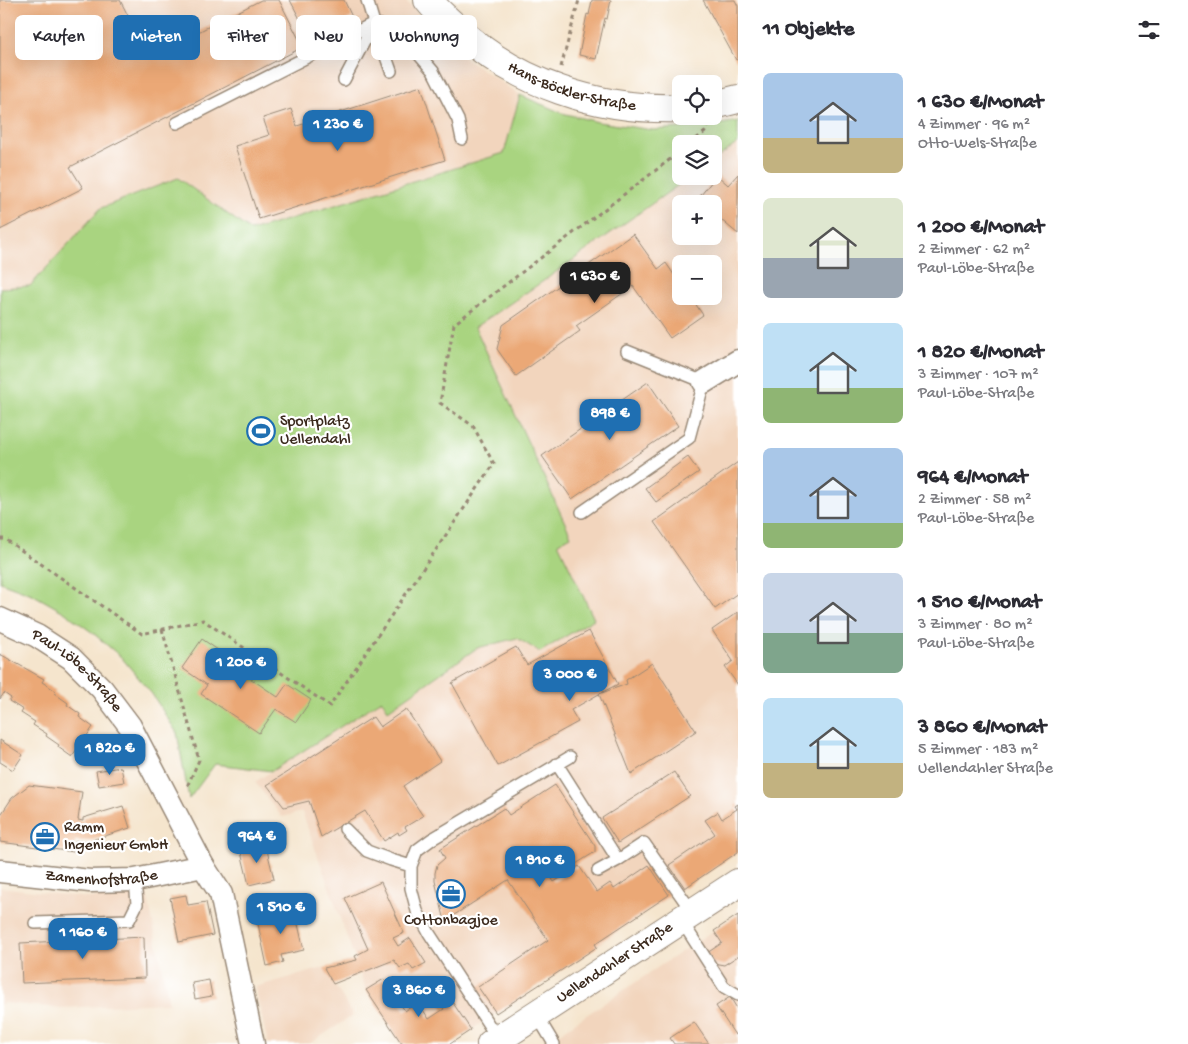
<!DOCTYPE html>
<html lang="de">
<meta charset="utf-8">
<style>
:root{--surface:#fff;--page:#f7f7f7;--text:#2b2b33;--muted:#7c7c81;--accent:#1f6fb2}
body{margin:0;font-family:"Gochi Hand",sans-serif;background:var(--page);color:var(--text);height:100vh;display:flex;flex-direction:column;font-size:19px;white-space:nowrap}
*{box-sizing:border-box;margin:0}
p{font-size:16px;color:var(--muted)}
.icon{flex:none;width:28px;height:28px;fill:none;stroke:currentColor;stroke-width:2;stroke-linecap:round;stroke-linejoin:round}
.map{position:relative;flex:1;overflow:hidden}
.sheet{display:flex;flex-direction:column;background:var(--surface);width:450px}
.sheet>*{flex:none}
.guide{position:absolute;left:15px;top:15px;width:475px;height:45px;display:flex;gap:10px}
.tools{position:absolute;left:672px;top:75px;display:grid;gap:10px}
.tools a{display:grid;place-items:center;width:50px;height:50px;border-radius:8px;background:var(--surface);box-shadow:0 5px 20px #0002;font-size:25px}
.price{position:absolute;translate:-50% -42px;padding:0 11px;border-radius:10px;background:var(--accent);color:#fff;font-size:16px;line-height:32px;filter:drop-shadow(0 1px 2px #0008)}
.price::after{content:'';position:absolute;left:50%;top:30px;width:15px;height:11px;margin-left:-8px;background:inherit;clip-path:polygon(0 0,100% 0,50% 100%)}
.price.selected{background:#222;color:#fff}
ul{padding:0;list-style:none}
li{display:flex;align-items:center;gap:15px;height:125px;padding:0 25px}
li span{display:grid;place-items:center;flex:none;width:140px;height:100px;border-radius:8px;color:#555}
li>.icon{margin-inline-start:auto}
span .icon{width:60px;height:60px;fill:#fffc;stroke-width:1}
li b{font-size:21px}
h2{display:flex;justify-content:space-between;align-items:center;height:60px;padding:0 25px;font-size:21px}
.tag{padding:0 18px;border-radius:8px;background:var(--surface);box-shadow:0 5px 20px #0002;font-size:18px;line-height:45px}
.tag.selected{background:var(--accent);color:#fff}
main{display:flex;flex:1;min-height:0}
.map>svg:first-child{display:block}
.built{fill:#f2d5bd;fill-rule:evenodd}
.green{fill:#a9d480;stroke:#727f4f}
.building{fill:#eba876}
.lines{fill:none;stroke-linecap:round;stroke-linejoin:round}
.lane-casing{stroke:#988876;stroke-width:14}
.street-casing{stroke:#988876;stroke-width:25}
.secondary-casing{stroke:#988876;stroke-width:30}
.path{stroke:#988876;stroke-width:3;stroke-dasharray:4 4;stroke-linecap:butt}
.lane{stroke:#fff;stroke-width:11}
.street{stroke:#fff;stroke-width:22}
.secondary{stroke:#fff;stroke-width:28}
.labels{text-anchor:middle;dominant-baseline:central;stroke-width:4.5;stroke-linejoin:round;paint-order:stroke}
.street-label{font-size:16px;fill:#3b2a1e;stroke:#fff}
.poi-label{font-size:16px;fill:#3b2a1e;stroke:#fff;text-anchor:start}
</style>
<main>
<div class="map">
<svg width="738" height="1044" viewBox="0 0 738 1044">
<rect width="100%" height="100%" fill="#fff"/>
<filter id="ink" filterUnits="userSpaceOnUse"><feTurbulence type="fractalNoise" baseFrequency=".02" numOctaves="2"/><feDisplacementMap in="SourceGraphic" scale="10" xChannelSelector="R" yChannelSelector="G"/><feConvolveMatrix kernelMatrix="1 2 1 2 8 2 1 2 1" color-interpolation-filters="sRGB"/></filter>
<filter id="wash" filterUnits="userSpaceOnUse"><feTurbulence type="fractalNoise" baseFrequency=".0096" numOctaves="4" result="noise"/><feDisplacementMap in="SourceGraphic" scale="20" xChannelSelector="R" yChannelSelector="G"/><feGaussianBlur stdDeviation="1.12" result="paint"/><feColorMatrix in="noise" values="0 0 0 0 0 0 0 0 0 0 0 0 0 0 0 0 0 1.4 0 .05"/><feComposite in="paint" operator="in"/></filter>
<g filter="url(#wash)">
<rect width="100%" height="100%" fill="#f5e5cd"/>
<path class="built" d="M0 0H405L446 45 520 95 505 153 251 231 178 178 101 208 30 286 0 288Z
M738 143V851L450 1044 366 990 302 812 282 817 255 782 382 699 389 710 477 648 517 638 558 543 571 536 475 327 690 176H714V160ZM681 204H714V236H681ZM681 264H714V296H681Z
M0 887 88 898 147 894 169 1003 61 1008 4 1003 0 1005Z
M738 914V1044H543Z
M324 968 353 1015 309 1044H268L255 987Z"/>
<path class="green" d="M520 95 562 113 598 122 653 130 710 126 738 121V143L714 160V144H681V176H691L542 282 475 327 571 536 558 543 594 619 540 652 517 638 477 648 388 710 382 700 272 771 215 764 189 799 177 733 152 694 121 657 93 633 64 612 32 594 0 582V288L30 286 101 208 178 178 251 231 504 153Z"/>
<g id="blocks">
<path class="building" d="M0 0H120L149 57 261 0H279L303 47 70 167 83 188 0 230Z
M290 0H344L352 17 310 38Z
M592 0H611L607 19 605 18 596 59 579 55 587 14 589 15Z
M703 0H735L738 6V59L736 60Z
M421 86 445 160 259 219 235 146 269 135 263 118 291 109 297 126Z
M738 174V234L714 214V204H702L697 200 717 175 728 185Z
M633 234 658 269 666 263 681 285V296H690L703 315 670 338 633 286 576 326 580 331 516 376 497 349 503 325Z
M648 382 678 426 572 499 542 456Z
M688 457 699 472 656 502 645 488Z
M738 462V593L715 609 654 522Z
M738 612V685L725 667 733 661 712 630Z
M589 631 618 684 599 694 627 684 626 680 652 663 696 731 631 774 599 694 571 710 578 722 498 766 452 683 516 647 527 665Z
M202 639 228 657 226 662 278 697 287 684 311 700 296 722 276 709 259 733 201 694 207 685 182 668Z
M0 654 44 679 42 682 56 691 54 693 68 703 67 705 80 714 79 717 93 727 72 757 58 747 59 745 46 736 47 734 33 725 35 722 21 713 23 710 9 701 11 698 4 693 0 699Z
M406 709 440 761 403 786 423 816 405 827 407 830 399 835 398 832 384 841 365 811 321 837 309 801 284 807 267 785 373 717 380 727Z
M103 739 109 755 92 761 86 745Z
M0 740 23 755 13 770 0 762Z
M121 767 124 782 99 786 96 771Z
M674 772 690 796 618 843 602 818Z
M29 785 82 792 78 820 83 821V818L123 806 130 828 89 841H75L74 852 0 842V816L12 798Z
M555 785 595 846V852L552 879 554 882 579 866 597 892 610 883 614 889 649 865 669 895 595 944 597 947 496 1013 478 987 548 940 508 880 445 921 435 881V873L437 865 445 858 440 849 504 808 509 815Z
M738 804V852L685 888 669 865 715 834 705 820 718 812 722 819 737 809 735 806Z
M265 842 274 879 249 885 240 848Z
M381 882 404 933 393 938 398 946 410 938 426 963 413 970 409 964 400 968 394 960 333 984 324 968 357 960 355 956 368 949 345 898Z
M186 895 188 905 206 902 213 935 179 942 170 898Z
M293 903 304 950 281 955 283 962 267 966 258 924 272 921 270 912 280 910 279 906Z
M738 915V956L724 965 713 963 707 953 722 943 714 931Z
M144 937 145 978 22 983 20 943Z
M384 979 405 1011 418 1002 429 1019 444 1009 434 994 443 988 471 1030 450 1044H402L366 990Z
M209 980 212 996 195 999 192 983Z
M730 997 738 1010V1033L735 1035 716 1006Z
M694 1022 709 1044H674L670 1038Z"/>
</g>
</g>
<g filter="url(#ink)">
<use href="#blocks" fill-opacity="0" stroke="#988876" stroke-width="1"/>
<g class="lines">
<defs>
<path id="lane" d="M374 23 401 34 433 71 458 120 462 139
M374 23 391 71
M344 80 374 23
M177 123 374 23 367 0
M582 512 689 438 704 382 627 351
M557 764 618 860 644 843 693 913
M345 829 367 851 391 860 411 866
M598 871 618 860
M681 920 724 987 738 995
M35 923 129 920 137 904 135 880
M536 1014 554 1044
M498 1039 429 933 417 911 411 888V866L417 850 432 839 570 757"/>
<g id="street">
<path d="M704 382 738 361"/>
<path id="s1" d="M0 619 37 636 71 658 102 689 130 726 203 866 221 894 253 1044"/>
<path id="s2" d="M0 871 90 881 135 880 203 866"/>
</g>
<g id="secondary">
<path id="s3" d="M428 0C436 10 446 19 455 27 516 84 599 111 681 108"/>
<path d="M714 105 738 99"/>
<path id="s4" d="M491 1044 738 883"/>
</g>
</defs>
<use href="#lane" class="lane-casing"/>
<use href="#street" class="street-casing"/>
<use href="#secondary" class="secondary-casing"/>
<path class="path" d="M561 67 579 0
M690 144 705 132 708 127
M0 539H5L142 634 203 620 330 706 494 464 473 426 440 403 454 324 681 151
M162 629 199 760 186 789"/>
<use href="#lane" class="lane"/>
<use href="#street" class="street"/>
<use href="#secondary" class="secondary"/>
</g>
</g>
<defs>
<symbol id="stadium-ring" viewBox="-11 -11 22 22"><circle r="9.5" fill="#fff" stroke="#1f6fb2" stroke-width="1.5"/><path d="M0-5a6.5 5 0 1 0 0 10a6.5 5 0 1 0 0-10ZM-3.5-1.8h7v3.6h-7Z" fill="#1f6fb2"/></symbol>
<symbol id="office-ring" viewBox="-11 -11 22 22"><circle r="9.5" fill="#fff" stroke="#1f6fb2" stroke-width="1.5"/><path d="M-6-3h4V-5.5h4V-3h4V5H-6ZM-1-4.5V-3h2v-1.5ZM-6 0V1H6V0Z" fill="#1f6fb2"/></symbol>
</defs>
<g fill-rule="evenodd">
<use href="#stadium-ring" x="245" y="415" width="32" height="32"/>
<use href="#office-ring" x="29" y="821" width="32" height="32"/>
<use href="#office-ring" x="435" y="878" width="32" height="32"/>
</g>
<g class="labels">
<g class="street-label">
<text stroke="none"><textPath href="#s3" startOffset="172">Hans-Böckler-Straße</textPath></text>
<text stroke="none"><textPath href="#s1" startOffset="94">Paul-Löbe-Straße</textPath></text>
<text stroke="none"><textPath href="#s2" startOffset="102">Zamenhofstraße</textPath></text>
<text stroke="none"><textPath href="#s4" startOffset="148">Uellendahler Straße</textPath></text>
</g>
<g class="poi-label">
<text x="280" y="422">Sportplatz<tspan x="280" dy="18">Uellendahl</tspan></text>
<text x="64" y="828">Ramm<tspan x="64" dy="18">Ingenieur GmbH</tspan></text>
<text x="451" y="921" text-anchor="middle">Cottonbagjoe</text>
</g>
</g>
</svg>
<div class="tools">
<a><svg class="icon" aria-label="locate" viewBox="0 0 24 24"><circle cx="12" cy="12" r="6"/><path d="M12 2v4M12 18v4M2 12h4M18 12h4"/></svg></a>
<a><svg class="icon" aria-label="layers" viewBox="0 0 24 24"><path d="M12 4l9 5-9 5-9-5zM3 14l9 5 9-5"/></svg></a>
<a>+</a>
<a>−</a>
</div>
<b class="price" style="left:338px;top:152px">1 230 €</b>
<b class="price selected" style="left:595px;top:304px">1 630 €</b>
<b class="price" style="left:610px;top:441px">898 €</b>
<b class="price" style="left:241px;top:690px">1 200 €</b>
<b class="price" style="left:570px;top:702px">3 000 €</b>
<b class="price" style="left:110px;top:776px">1 820 €</b>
<b class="price" style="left:257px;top:864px">964 €</b>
<b class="price" style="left:540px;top:888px">1 810 €</b>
<b class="price" style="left:281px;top:935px">1 510 €</b>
<b class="price" style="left:83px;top:960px">1 160 €</b>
<b class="price" style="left:419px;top:1018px">3 860 €</b>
<div class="guide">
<a class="tag">Kaufen</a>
<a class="tag selected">Mieten</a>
<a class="tag">Filter</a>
<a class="tag">Neu</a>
<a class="tag">Wohnung</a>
</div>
</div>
<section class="sheet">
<h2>11 Objekte<svg class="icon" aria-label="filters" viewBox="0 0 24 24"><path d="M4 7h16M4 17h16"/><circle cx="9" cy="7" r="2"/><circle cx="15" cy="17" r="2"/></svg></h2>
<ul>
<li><span style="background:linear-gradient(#a9c7e8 65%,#c2b280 0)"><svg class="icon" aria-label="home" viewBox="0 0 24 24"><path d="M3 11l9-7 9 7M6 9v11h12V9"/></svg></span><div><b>1 630 €/Monat</b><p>4 Zimmer · 96 m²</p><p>Otto-Wels-Straße</p></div></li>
<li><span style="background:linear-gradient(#dfe7d0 60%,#9aa5b1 0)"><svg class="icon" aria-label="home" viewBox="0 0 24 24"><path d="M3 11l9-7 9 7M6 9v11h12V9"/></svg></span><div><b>1 200 €/Monat</b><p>2 Zimmer · 62 m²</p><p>Paul-Löbe-Straße</p></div></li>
<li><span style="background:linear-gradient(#bfe0f5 65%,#8fb573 0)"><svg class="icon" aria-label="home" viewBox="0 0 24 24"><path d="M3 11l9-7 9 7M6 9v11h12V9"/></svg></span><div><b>1 820 €/Monat</b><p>3 Zimmer · 107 m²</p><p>Paul-Löbe-Straße</p></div></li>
<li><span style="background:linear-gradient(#a9c7e8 75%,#8fb573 0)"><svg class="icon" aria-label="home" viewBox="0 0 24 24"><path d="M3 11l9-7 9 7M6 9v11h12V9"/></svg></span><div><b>964 €/Monat</b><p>2 Zimmer · 58 m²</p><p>Paul-Löbe-Straße</p></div></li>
<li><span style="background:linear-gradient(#c9d6e8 60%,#7fa58c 0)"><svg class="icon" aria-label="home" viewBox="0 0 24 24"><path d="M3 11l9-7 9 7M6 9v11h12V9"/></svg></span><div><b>1 510 €/Monat</b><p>3 Zimmer · 80 m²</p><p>Paul-Löbe-Straße</p></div></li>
<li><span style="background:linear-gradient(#bfe0f5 65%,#c2b280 0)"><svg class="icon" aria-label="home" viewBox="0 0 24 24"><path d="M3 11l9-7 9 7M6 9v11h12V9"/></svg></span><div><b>3 860 €/Monat</b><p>5 Zimmer · 183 m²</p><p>Uellendahler Straße</p></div></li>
</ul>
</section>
</main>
